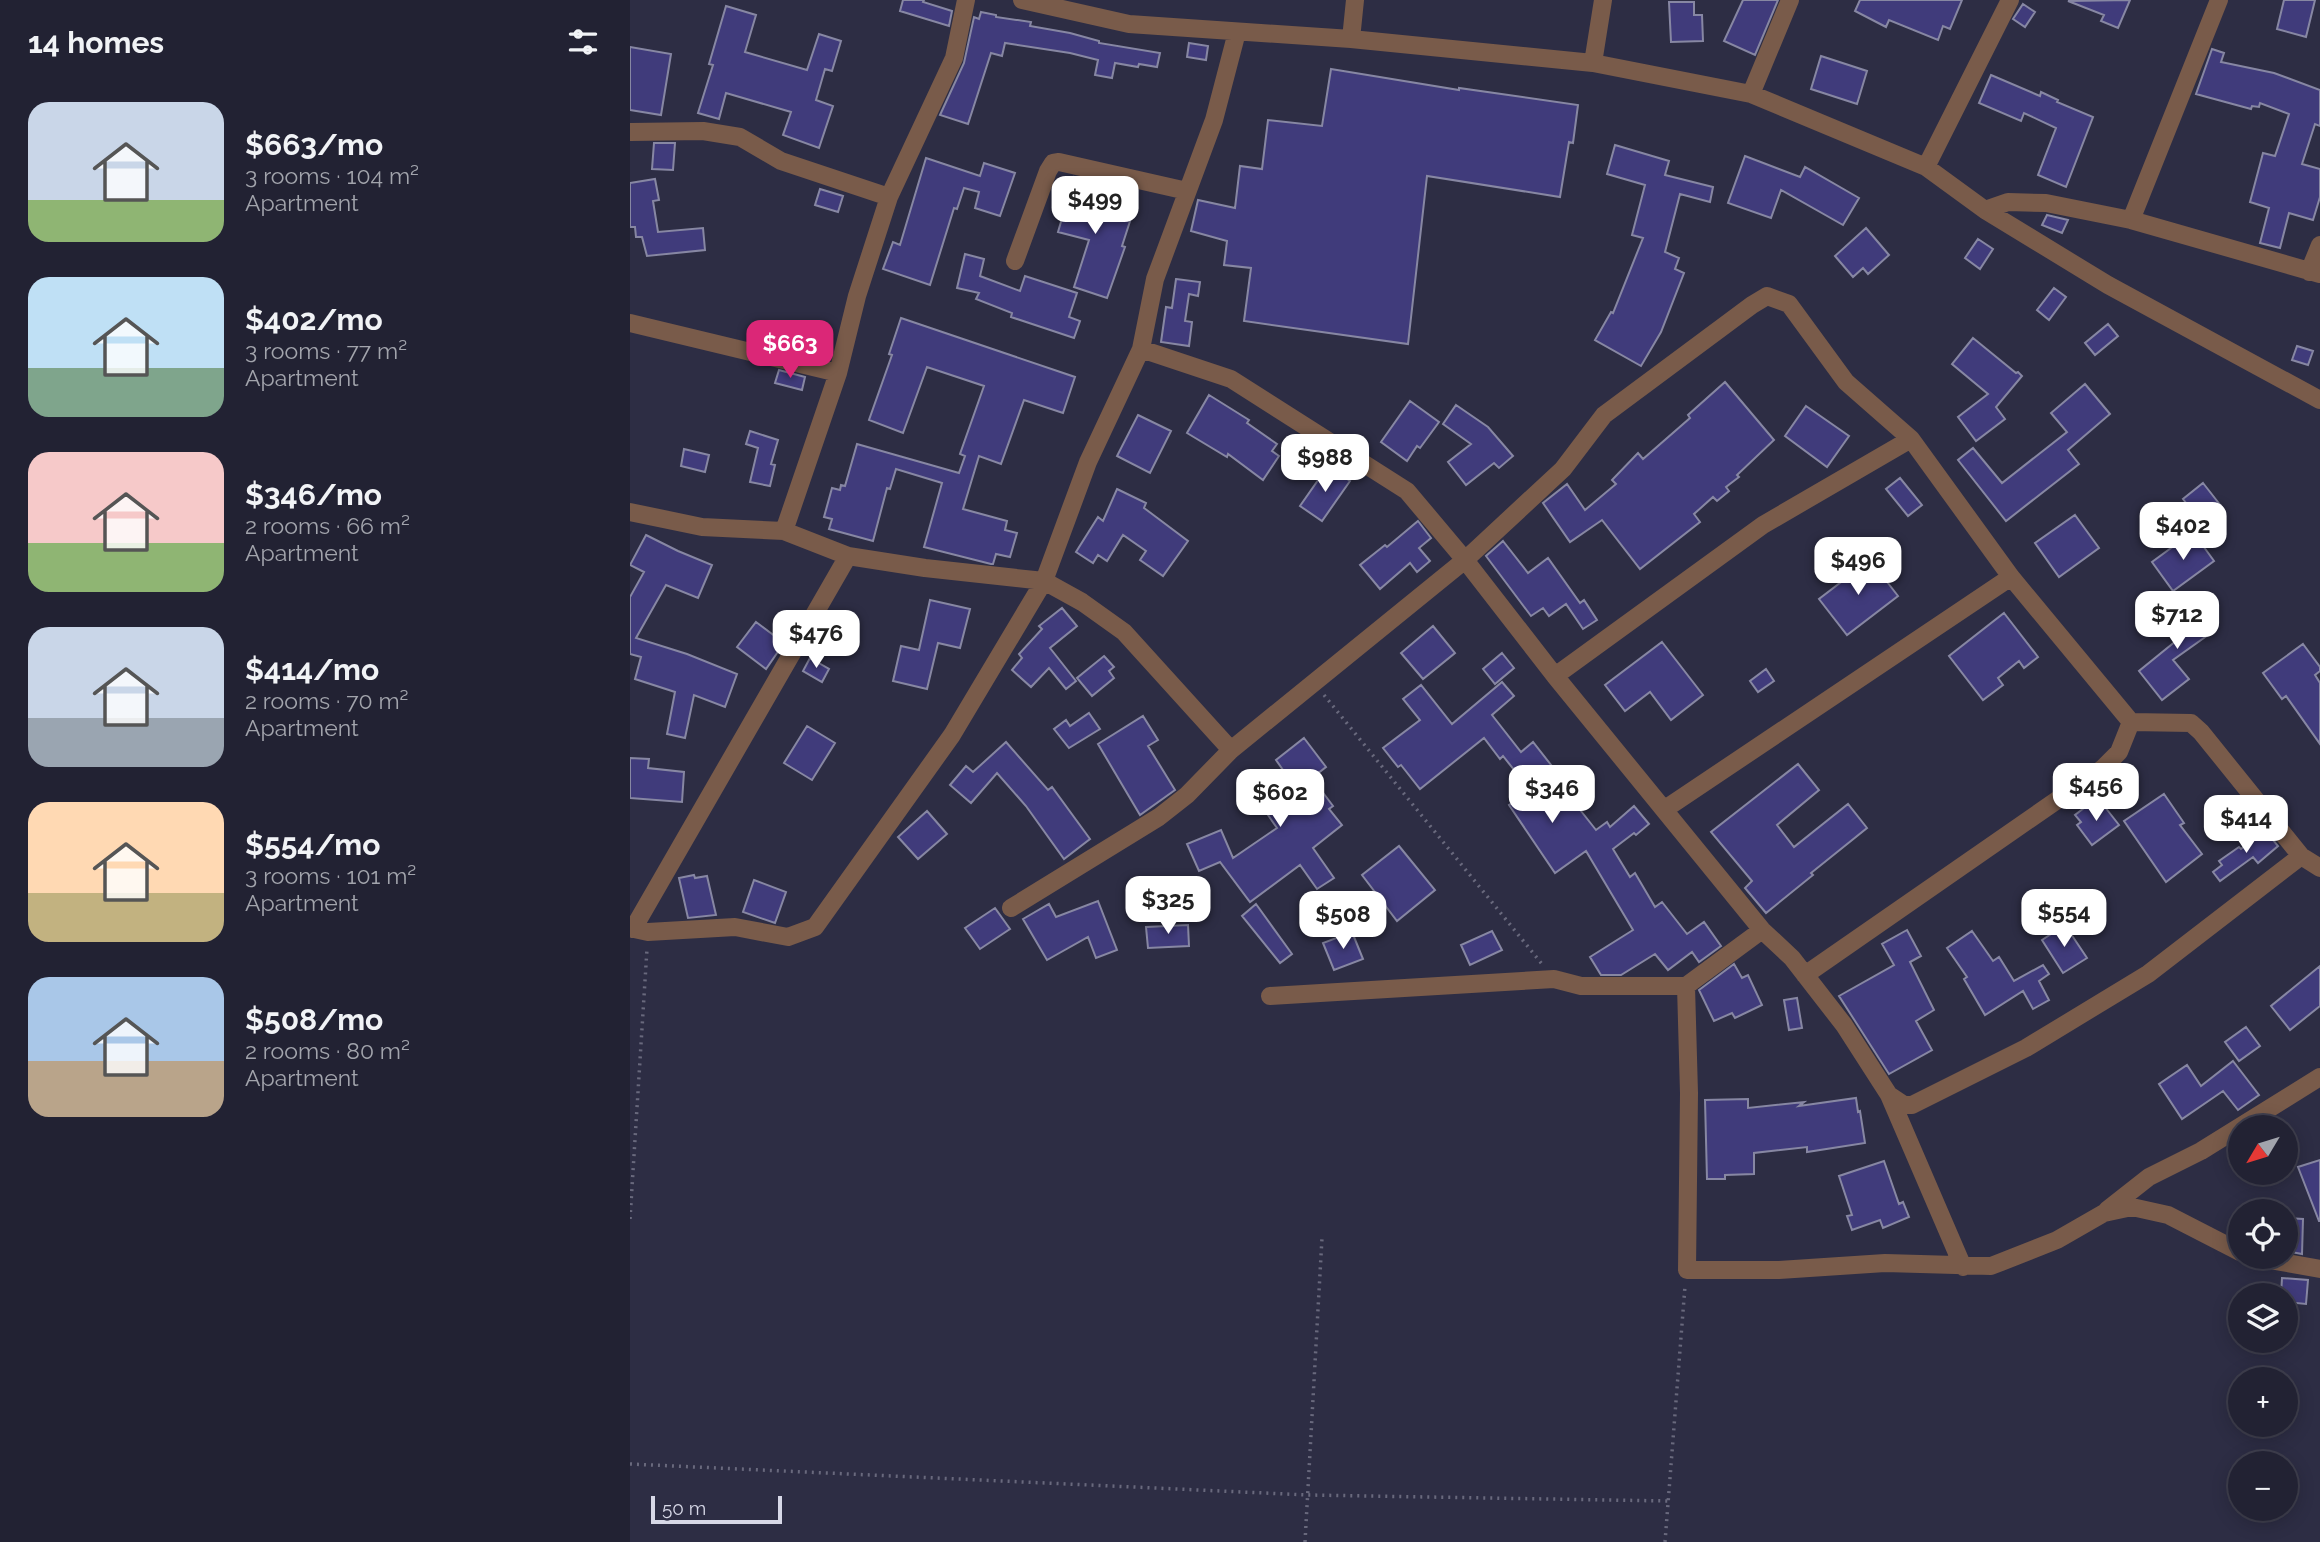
<!DOCTYPE html>
<meta charset="utf-8">
<style>
:root{--surface:#223;--page:#2a2a3b;--text:#f1f3f6;--muted:#a2a4ac;--line:#3f3f4e;--accent:#db2777}
body{margin:0;font-family:Raleway,sans-serif;background:var(--page);color:var(--text);height:100vh;display:flex;flex-direction:column;font-size:26px;white-space:nowrap}
*{box-sizing:border-box;margin:0}
p{font-size:23px;color:var(--muted)}
.icon{flex:none;width:38px;height:38px;fill:none;stroke:currentColor;stroke-width:2;stroke-linecap:round;stroke-linejoin:round}
.map{position:relative;flex:1;overflow:hidden}
.drawer{display:flex;flex-direction:column;background:var(--surface);width:630px}
.drawer>*{flex:none}
.needle{width:46px;rotate:232deg}
.controls{position:absolute;left:1598px;top:1115px;display:grid;gap:14px}
.controls a{display:grid;place-items:center;width:70px;height:70px;border-radius:50%;background:var(--surface);box-shadow:0 4px 18px #0003,0 0 0 2px var(--line);font-size:35px}
.scale{position:absolute;left:21px;bottom:18px;width:131px;box-sizing:border-box;padding-left:7px;border:4px solid #d7d8e7;border-top:0;font-size:19px;line-height:24px;white-space:nowrap;color:#d7d8e7;-webkit-text-stroke:5px #2d2d44;paint-order:stroke}
.price{position:absolute;translate:-50% -60px;padding:0 16px;border-radius:14px;background:#fff;color:#222;font-size:23px;line-height:46px;filter:drop-shadow(0 2px 4px #0008)}
.price::after{content:'';position:absolute;left:50%;top:42px;width:21px;height:16px;margin-left:-10px;background:inherit;clip-path:polygon(0 0,100% 0,50% 100%)}
.price.current{background:var(--accent);color:#fff}
ul{padding:0;list-style:none}
li{display:flex;align-items:center;gap:21px;height:175px;padding:0 28px}
li span{display:grid;place-items:center;flex:none;width:196px;height:140px;border-radius:21px;color:#555}
li>.icon{margin-inline-start:auto}
span .icon{width:84px;height:84px;fill:#fffc;stroke-width:1}
li b{font-size:30px}
h2{display:flex;justify-content:space-between;align-items:center;height:84px;padding:0 28px;font-size:30px}
main{display:flex;flex:1;min-height:0}
.map>svg:first-child{display:block}
.building{fill:#403b7b;stroke:#8787a3;stroke-width:2}
.lines{fill:none;stroke-linecap:round;stroke-linejoin:round}
.path{stroke:#69697d;stroke-width:3.5;stroke-dasharray:2 5;stroke-linecap:butt}
.minor{stroke:#795b4a;stroke-width:18}
</style>
<main>
<section class="drawer">
<h2>14 homes<svg class="icon" aria-label="filters" viewBox="0 0 24 24"><path d="M4 7h16M4 17h16"/><circle cx="9" cy="7" r="2"/><circle cx="15" cy="17" r="2"/></svg></h2>
<ul>
<li><span style="background:linear-gradient(#c9d6e8 70%,#8fb573 0)"><svg class="icon" aria-label="home" viewBox="0 0 24 24"><path d="M3 11l9-7 9 7M6 9v11h12V9"/></svg></span><div><b>$663/mo</b><p>3 rooms · 104 m²</p><p>Apartment</p></div></li>
<li><span style="background:linear-gradient(#bfe0f5 65%,#7fa58c 0)"><svg class="icon" aria-label="home" viewBox="0 0 24 24"><path d="M3 11l9-7 9 7M6 9v11h12V9"/></svg></span><div><b>$402/mo</b><p>3 rooms · 77 m²</p><p>Apartment</p></div></li>
<li><span style="background:linear-gradient(#f6c9c9 65%,#8fb573 0)"><svg class="icon" aria-label="home" viewBox="0 0 24 24"><path d="M3 11l9-7 9 7M6 9v11h12V9"/></svg></span><div><b>$346/mo</b><p>2 rooms · 66 m²</p><p>Apartment</p></div></li>
<li><span style="background:linear-gradient(#c9d6e8 65%,#9aa5b1 0)"><svg class="icon" aria-label="home" viewBox="0 0 24 24"><path d="M3 11l9-7 9 7M6 9v11h12V9"/></svg></span><div><b>$414/mo</b><p>2 rooms · 70 m²</p><p>Apartment</p></div></li>
<li><span style="background:linear-gradient(#ffd9b3 65%,#c2b280 0)"><svg class="icon" aria-label="home" viewBox="0 0 24 24"><path d="M3 11l9-7 9 7M6 9v11h12V9"/></svg></span><div><b>$554/mo</b><p>3 rooms · 101 m²</p><p>Apartment</p></div></li>
<li><span style="background:linear-gradient(#a9c7e8 60%,#b9a48a 0)"><svg class="icon" aria-label="home" viewBox="0 0 24 24"><path d="M3 11l9-7 9 7M6 9v11h12V9"/></svg></span><div><b>$508/mo</b><p>2 rooms · 80 m²</p><p>Apartment</p></div></li>
</ul>
</section>
<div class="map">
<svg width="1690" height="1542" viewBox="0 0 1690 1542">
<rect width="100%" height="100%" fill="#2d2d44"/>
<path class="building" d="M273 0H294L293 2 322 11 319 26 270 11Z
M1113 0H1148L1125 55 1094 41Z
M1230 0H1332L1320 29 1313 26 1308 40 1259 20 1256 27 1225 11Z
M1500 0 1488 28 1471 21 1474 15 1438 1Z
M1654 0H1685L1676 37 1647 29Z
M1039 2H1064V15H1072L1073 41 1041 42Z
M1393 4 1405 12 1395 27 1383 19Z
M96 6 126 15 115 52 177 70 189 34 211 41 202 71 195 69 186 100 203 106 189 148 153 135 161 112 96 93 89 119 68 113 83 65 79 64Z
M351 12 366 15V17L401 22 400 26 440 33 469 41V43L530 53 527 67 509 64 508 67 485 63 482 78 465 75 468 60 440 53 375 43 372 56 361 53 338 124 310 115 334 63 344 17 349 19Z
M559 43 578 46 576 60 557 57Z
M0 47 41 54 31 115 0 110Z
M1582 49 1594 53 1591 62 1644 73 1690 90V126L1685 124 1672 164 1690 169V197L1683 220 1659 213 1650 248 1630 243 1639 208 1620 202 1633 153 1645 156 1659 114 1630 103 1629 107 1622 106 1621 109 1566 94Z
M1191 56 1237 71 1227 104 1181 89Z
M701 69 829 90V88L948 105 943 143 939 142 930 197 797 176 778 344 614 321 621 268 594 265 597 241 561 231 568 200 605 208 610 166 632 169 638 120 692 126Z
M1361 75 1410 96 1411 92 1428 100 1427 102 1463 117 1436 187 1408 175 1426 128 1394 113 1391 121 1349 103Z
M24 143H45L43 170 22 169Z
M985 145 1039 161 1035 175 1083 187 1080 202 1050 194 1035 252 1049 258 1045 269 1054 273 1031 332 1011 366 965 340 981 312 983 313 1013 238 1002 235 1015 185 977 174Z
M1115 156 1170 177 1175 167 1229 198 1213 225 1151 190 1141 218 1098 203Z
M296 158 350 176 354 163 385 173 370 216 345 208 349 192 334 188 327 209 324 208 300 285 253 269 263 242 270 245Z
M444 177 472 183 467 206 501 218 492 246 495 247 477 298 444 287 459 240 428 232Z
M25 179 29 200 23 201 28 232 73 228 75 250 17 256 12 237H6L5 227H0V183Z
M190 189 213 196 208 212 185 205Z
M1417 215 1438 220 1432 233 1412 225Z
M1236 228 1259 255 1238 274 1233 268 1223 277 1205 256Z
M1348 239 1363 249 1350 269 1335 258Z
M335 254 354 259 350 276 390 291 395 276 447 293 439 317 450 321 444 338 381 317 382 313 346 299 349 293 327 288Z
M546 279 570 282 568 296 559 294 555 321 562 322 559 346 531 342 536 307 542 308Z
M1424 288 1436 297 1419 320 1407 310Z
M271 318 445 377 433 413 394 400 371 464 349 456 333 509 377 521 375 530 387 533 380 557 366 554 363 564H361L294 547 312 483 266 469 260 489 257 488 243 541 199 529 202 519 194 517 202 488 210 490 211 485 215 486 227 444 329 473 335 456 330 454 354 386 297 367 273 433 239 420 262 355 259 354Z
M1478 324 1488 336 1465 355 1455 343Z
M1343 338 1386 373 1388 372 1392 376 1366 407 1375 419 1346 441 1328 417 1358 394 1322 364Z
M1667 346 1683 351 1678 365 1662 360Z
M149 370 175 377 172 390 145 383Z
M1095 382 1144 440 1107 475 1109 477 1096 487 1099 491 1087 501 1083 497 1064 514 1070 522 1010 569 972 520 940 542 913 503 937 484 955 510 986 484 982 480 1008 453 1013 459 1060 418 1058 415Z
M1455 384 1480 414 1438 450 1449 464 1376 521 1328 460 1343 448 1372 483 1437 432 1421 413Z
M579 395 619 420 617 423 647 444 642 451 649 456 633 480 598 454 597 457 557 433Z
M780 401 809 422 790 448 787 446 777 461 751 442Z
M826 405 858 427 883 456 869 468 864 463 836 485 818 462 841 444 813 424Z
M1176 406 1219 436 1197 467 1155 436Z
M508 415 541 431 520 473 487 456Z
M120 431 148 440 141 464 145 465 140 486 120 482 128 448 116 444Z
M54 449 79 455 75 472 51 466Z
M698 466 720 481 692 521 670 506Z
M1270 478 1292 505 1278 516 1256 489Z
M1573 483 1591 506 1571 522 1553 499Z
M487 489 516 503 514 508 558 541 533 576 510 560 516 551 493 535 477 561 468 555 463 563 446 552 468 517 473 521Z
M1445 515 1469 548 1429 577 1405 543Z
M788 521 801 538 789 548 800 561 787 572 780 563 750 589 730 565 755 545 757 547Z
M1563 532 1584 561 1543 591 1522 562Z
M16 535 48 551 82 565 68 598 36 585 6 638 57 654 107 674 95 707 64 695 55 738 37 734 45 692 5 679 11 657 0 654V597L14 572 0 565Z
M873 541 898 573 918 558 950 603 954 600 967 620 953 629 936 604 919 616 913 608 901 616 856 556Z
M1240 560 1268 596 1217 635 1189 599Z
M300 600 340 609 330 648 308 643 297 689 263 681 271 646 289 650Z
M1563 600 1585 630 1543 660 1559 679 1532 700 1509 671 1552 636 1539 617Z
M432 608 447 626 420 648 446 681 436 689 419 668 401 687 382 670 392 658 389 654 412 629 409 626Z
M1374 613 1408 657 1394 668 1389 661 1368 678 1373 685 1353 700 1319 656Z
M126 622 154 643 136 669 107 647Z
M803 626 825 653 793 679 771 653Z
M1032 642 1073 695 1041 720 1020 692 995 711 975 685Z
M1673 644 1690 667V671L1685 675 1690 683V744L1656 696 1652 699 1633 673Z
M872 653 884 668 865 684 853 669Z
M474 656 484 667 479 671 484 678 462 696 447 678Z
M180 658 199 669 192 682 173 671Z
M1136 669 1144 681 1128 692 1120 681Z
M872 682 884 696 862 715 891 752 903 742 936 784 932 787 966 830 977 822 980 827 1004 806 1019 824 1006 835 1004 833 983 849 1000 877 1005 873 1025 907 1032 902 1057 934 1074 922 1091 946 1069 962 1062 952 1038 970 1025 954 991 975H971L960 957 1003 930 956 851 925 873 879 805 900 790 873 756 870 759 854 738 790 789 771 765 768 767 753 748 790 720 773 699 791 685 822 724Z
M459 713 470 729 439 748 424 729 436 720 440 726Z
M513 716 528 740 518 746 545 790 510 815 468 744Z
M177 726 205 743 182 780 154 763Z
M674 738 696 767 682 778 703 806 699 809 712 825 683 848 704 878 687 889 670 865 620 902 590 862 569 871 557 844 591 830 603 858 647 828 622 792 653 770 646 760Z
M376 742 418 790 422 787 460 839 434 859 396 806 367 773 341 803 320 785 336 766 343 772Z
M0 758 19 759 18 768 54 772 52 802 0 798Z
M1168 764 1189 790 1147 825 1164 847 1218 804 1237 828 1181 873 1183 875 1136 913 1115 888 1122 881 1081 832Z
M1534 794 1554 823 1550 825 1572 854 1536 882 1494 821Z
M1471 802 1489 825 1462 845 1447 825 1451 822 1445 815 1458 805 1461 810Z
M297 811 317 834 288 859 268 837Z
M1635 830 1648 846 1628 863 1623 857 1590 881 1583 872 1592 865 1589 861 1609 847 1611 849Z
M769 846 805 890 767 921 732 875Z
M64 875 65 878 77 876 86 915 58 918 49 878Z
M124 880 156 892 145 923 113 912Z
M468 901 487 950 466 958 458 937 417 960 393 919 419 904 426 917Z
M626 904 662 954 650 963 612 916Z
M365 908 380 929 350 949 335 928Z
M558 925 559 946 518 948 516 927Z
M1435 925 1457 958 1433 973 1412 940Z
M1277 930 1291 956 1280 962 1304 1010 1286 1021 1302 1050 1259 1074 1209 996 1264 965 1252 944Z
M862 931 872 950 840 965 831 945Z
M1342 931 1363 961 1369 957 1384 981 1413 965 1419 974 1409 981 1419 1000 1403 1009 1393 991 1355 1015 1334 979 1337 977 1317 948Z
M722 932 733 959 704 970 693 943Z
M1104 964 1112 978 1118 975 1132 1005 1105 1018 1102 1013 1084 1021 1069 990Z
M1690 966V1006L1660 1030 1641 1006Z
M1167 998 1172 1028 1159 1030 1154 1000Z
M1616 1027 1630 1046 1609 1061 1595 1042Z
M1603 1061 1629 1095 1608 1110 1593 1091 1552 1119 1529 1084 1557 1065 1571 1086Z
M1226 1098 1228 1112 1230 1111 1235 1143 1177 1152V1147L1124 1153V1174L1095 1175V1179H1077L1075 1100 1118 1099V1108L1174 1102 1169 1106Z
M1690 1160V1221H1689L1668 1167Z
M1254 1161 1269 1204 1273 1202 1279 1217 1253 1228 1250 1220 1222 1230 1217 1216 1222 1215 1209 1176Z
M1656 1218 1673 1219 1672 1254 1656 1251Z
M1652 1278 1678 1280 1676 1304 1656 1302V1295H1651Z"/>
<g class="lines">
<path class="path" d="M694 695 912 964
M0 1219 17 949
M0 1464 678 1495 1038 1501
M675 1542 692 1238
M1035 1542 1055 1286"/>
<path class="minor" d="M392 0 499 24 721 39 963 63 1121 94 1296 167 1355 210 1478 285 1690 400
M721 39 725 0
M963 63 973 0
M1121 94 1160 0
M0 132 73 131 110 137 151 161 259 197
M1296 167 1380 0
M1355 210 1378 202 1416 203 1501 220 1690 274
M1501 220 1589 0
M385 261 418 171 423 163 429 162 557 191
M1679 272 1690 245
M0 323 208 373
M511 349 601 379 777 491 835 560 925 676 1132 930 1162 958 1214 1025 1259 1095 1274 1105H1282L1396 1048 1518 974 1671 856
M0 512 72 527 154 531 218 556 295 568 414 581 452 602 494 632 601 750
M154 531 208 373 227 296 259 197 324 58 336 0
M925 676 1133 525 1281 439
M1501 722 1561 723 1571 732 1671 856 1690 868
M1035 809 1381 577
M381 908 529 817 557 795 601 750 835 560 933 469 974 415 1122 305 1137 296 1159 304 1216 382 1281 439 1381 577 1501 722 1489 752 1472 769 1175 975
M0 928 18 932 105 927 158 937 185 927 322 735 414 581 458 462 511 349 525 279 584 120 607 32
M3 929 218 556
M1132 930 1056 986 1059 1093 1057 1270H1149L1255 1263 1361 1266 1427 1240 1474 1213 1502 1207 1538 1215 1610 1252
M640 996 924 979 951 986H1056
M1259 1095 1333 1267
M1477 1210 1519 1177 1571 1151 1690 1077
M1618 1256 1690 1269"/>
</g>
</svg>
<div class="controls">
<a><svg class="needle" viewBox="-14 -14 28 28"><path d="M0-13l5 13h-10z" fill="#e53935"/><path d="M0 13l5-13h-10z" fill="#a2a4ac"/></svg></a>
<a><svg class="icon" aria-label="locate" viewBox="0 0 24 24"><circle cx="12" cy="12" r="6"/><path d="M12 2v4M12 18v4M2 12h4M18 12h4"/></svg></a>
<a><svg class="icon" aria-label="layers" viewBox="0 0 24 24"><path d="M12 4l9 5-9 5-9-5zM3 14l9 5 9-5"/></svg></a>
<a>+</a>
<a>−</a>
</div>
<div class="scale">50 m</div>
<b class="price" style="left:465px;top:236px">$499</b>
<b class="price current" style="left:160px;top:380px">$663</b>
<b class="price" style="left:695px;top:494px">$988</b>
<b class="price" style="left:1553px;top:562px">$402</b>
<b class="price" style="left:1228px;top:597px">$496</b>
<b class="price" style="left:1547px;top:651px">$712</b>
<b class="price" style="left:186px;top:670px">$476</b>
<b class="price" style="left:1466px;top:823px">$456</b>
<b class="price" style="left:922px;top:825px">$346</b>
<b class="price" style="left:650px;top:829px">$602</b>
<b class="price" style="left:1616px;top:855px">$414</b>
<b class="price" style="left:538px;top:936px">$325</b>
<b class="price" style="left:1434px;top:949px">$554</b>
<b class="price" style="left:713px;top:951px">$508</b>
</div>
</main>
